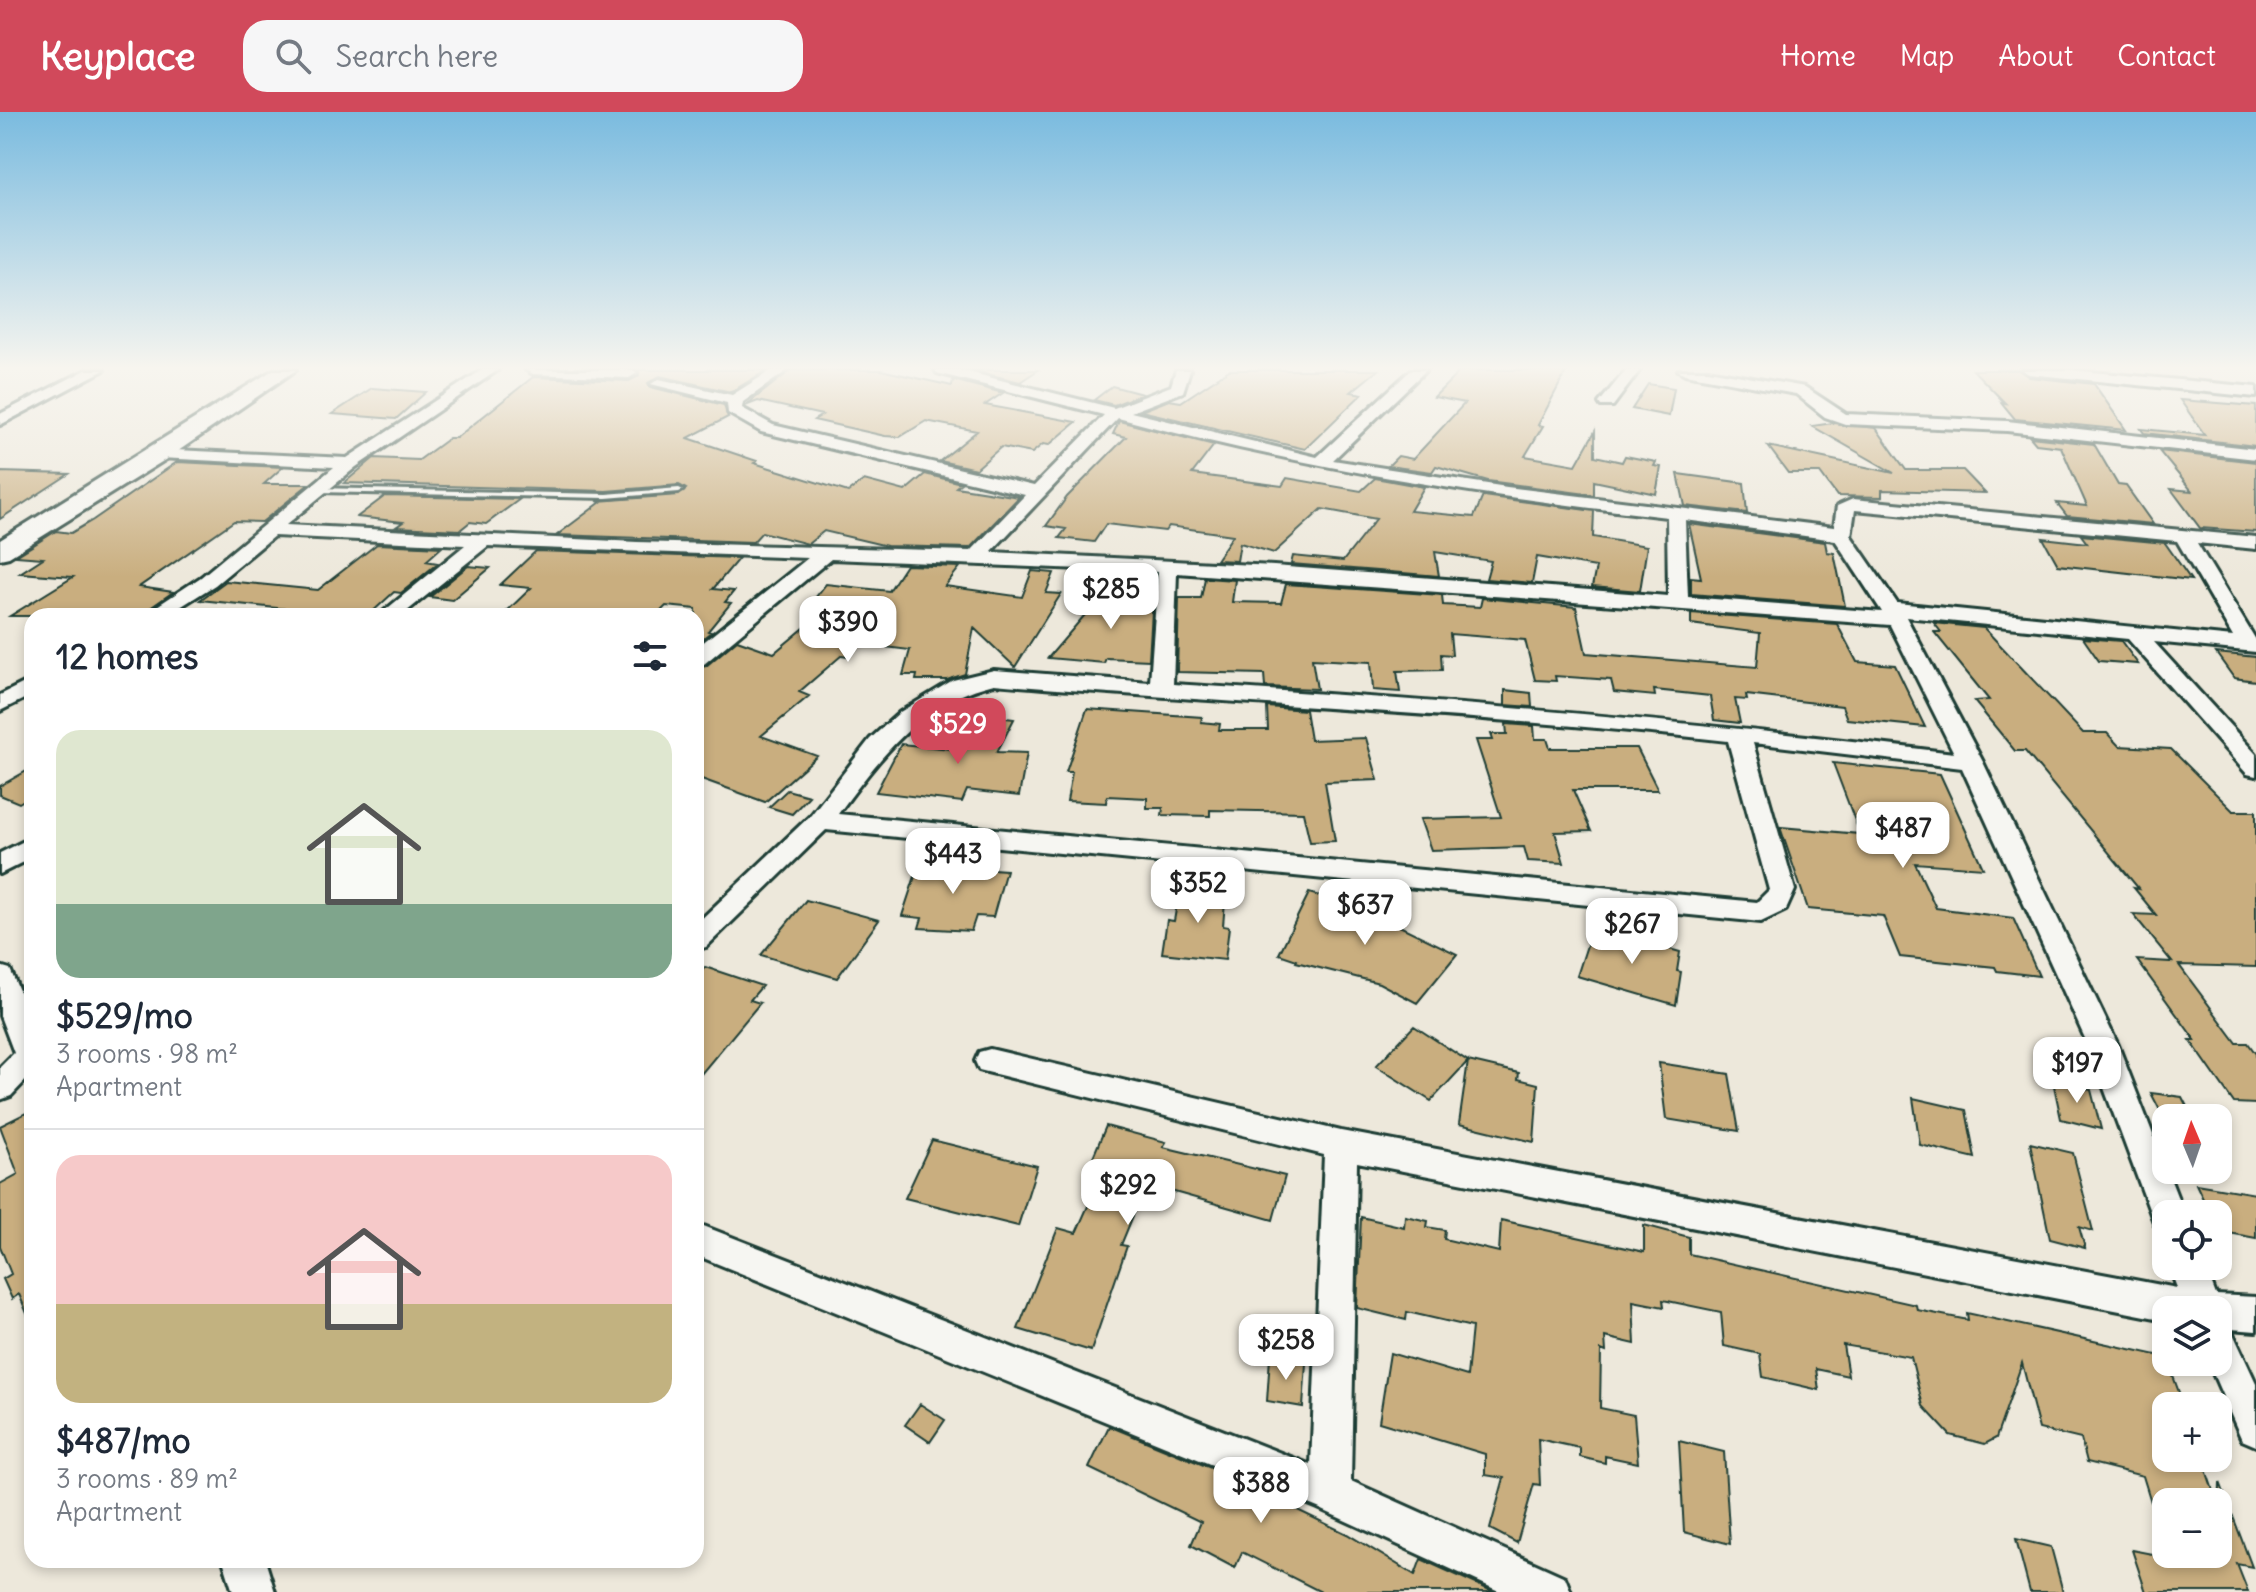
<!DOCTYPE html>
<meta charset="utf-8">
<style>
:root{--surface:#fff;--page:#f6f6f7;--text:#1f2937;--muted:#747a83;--line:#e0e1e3;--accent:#d1495b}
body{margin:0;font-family:Delius,sans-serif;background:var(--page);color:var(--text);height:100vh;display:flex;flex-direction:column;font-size:30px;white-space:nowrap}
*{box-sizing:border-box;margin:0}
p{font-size:26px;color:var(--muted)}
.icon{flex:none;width:44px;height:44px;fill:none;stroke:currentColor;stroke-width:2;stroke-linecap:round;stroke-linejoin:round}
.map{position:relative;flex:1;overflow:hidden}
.sheet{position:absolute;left:24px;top:496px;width:680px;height:960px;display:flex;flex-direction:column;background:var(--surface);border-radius:24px;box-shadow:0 4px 12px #0003}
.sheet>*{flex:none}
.needle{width:52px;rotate:358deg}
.controls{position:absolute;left:2152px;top:992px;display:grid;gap:16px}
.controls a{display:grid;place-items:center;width:80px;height:80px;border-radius:16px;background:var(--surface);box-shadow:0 4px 12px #0003;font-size:40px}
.price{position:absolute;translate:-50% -68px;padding:0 18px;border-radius:16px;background:#fff;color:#222;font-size:26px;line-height:52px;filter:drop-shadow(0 2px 4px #0008)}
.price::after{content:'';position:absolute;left:50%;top:48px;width:24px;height:18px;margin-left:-12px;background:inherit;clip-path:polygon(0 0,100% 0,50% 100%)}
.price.active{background:var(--accent);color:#fff}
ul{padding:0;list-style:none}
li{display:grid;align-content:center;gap:16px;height:424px;padding:0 32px}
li+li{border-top:2px solid var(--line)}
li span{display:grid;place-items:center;height:248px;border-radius:24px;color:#555}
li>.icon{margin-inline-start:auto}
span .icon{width:144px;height:144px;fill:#fffc;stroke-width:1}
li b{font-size:34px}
h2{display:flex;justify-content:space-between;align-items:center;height:96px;padding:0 32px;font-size:34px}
header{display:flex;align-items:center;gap:48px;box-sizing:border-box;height:112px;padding:0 40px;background:var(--accent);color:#fff}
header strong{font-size:38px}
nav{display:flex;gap:44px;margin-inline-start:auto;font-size:28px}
.search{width:560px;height:72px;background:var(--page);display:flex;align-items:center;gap:20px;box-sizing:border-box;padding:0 28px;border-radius:24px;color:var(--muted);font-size:30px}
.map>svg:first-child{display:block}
.building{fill:#c9ae7f;stroke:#1f3d34;stroke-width:2}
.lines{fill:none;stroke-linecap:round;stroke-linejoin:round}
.lane-casing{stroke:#1f3d34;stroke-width:6}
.street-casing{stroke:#1f3d34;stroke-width:6}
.secondary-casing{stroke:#1f3d34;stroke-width:6}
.lane{fill:#f6f6f2;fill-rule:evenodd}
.street{fill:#f6f6f2;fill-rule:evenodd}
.secondary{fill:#f6f6f2;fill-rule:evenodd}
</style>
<header>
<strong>Keyplace</strong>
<div class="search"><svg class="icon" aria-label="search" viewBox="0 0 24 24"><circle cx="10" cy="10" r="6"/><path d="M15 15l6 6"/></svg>Search here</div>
<nav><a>Home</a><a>Map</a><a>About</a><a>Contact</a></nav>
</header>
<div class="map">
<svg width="2256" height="1480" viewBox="0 0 2256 1480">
<rect width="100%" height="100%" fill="#ede8db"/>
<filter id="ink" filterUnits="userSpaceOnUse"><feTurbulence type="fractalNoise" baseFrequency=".0125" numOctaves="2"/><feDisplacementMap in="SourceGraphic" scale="16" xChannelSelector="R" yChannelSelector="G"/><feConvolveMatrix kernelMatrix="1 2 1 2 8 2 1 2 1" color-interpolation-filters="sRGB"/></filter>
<g filter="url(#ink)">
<path class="building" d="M637 258H767L731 280 660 264 648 271 650 275 724 293 728 305 688 326 757 349 754 351 848 380 864 368 905 379 925 362 961 371 956 375 1019 385 970 436 887 434 824 419 808 432 762 420 753 430 557 423 601 390 597 389 679 383 686 377 679 373 606 379 344 371 374 346 419 348 449 326H456L533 265 629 269 639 264Z
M791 258H881L952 274 953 268 1003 281 985 293 1076 310 1049 333 1043 332 1032 341 1001 335 976 357 940 349 977 319 926 309 900 325 885 324 814 308 822 303 758 289 745 294Z
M971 258H1038L1020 270Z
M1229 258H1378L1351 280 1362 282 1305 337 1141 299 1169 288 1181 290Z
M1461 258H1567L1538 313 1543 314 1525 344 1576 353 1595 319V344L1622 350 1625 344 1656 350 1654 354 1661 355 1656 382 1594 369V383L1488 369 1436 354 1432 360 1388 354 1398 344 1413 347 1465 291 1434 285Z
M1973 258H2019L2029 265 2094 272 2126 318 2015 307 2001 290 2005 291Z
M1648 272 1674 276 1669 304 1632 297Z
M1112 274 1142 282 1114 293 1094 288Z
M372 276 426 280 396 307 332 302Z
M2180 288 2256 294V334L2144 321 2141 317 2205 323Z
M1119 309 1214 333 1192 362 1282 374 1287 366 1361 379 1375 366 1424 375 1410 399 1474 405 1483 384 1594 399 1593 425 1647 434 1640 479 1592 475 1596 455 1537 445 1532 471 1486 467 1491 449 1435 440 1439 464 1291 452 1293 444 1343 449 1376 407 1322 397 1274 441 1240 431 1237 449 1216 448 1233 423 1169 414 1165 419 1106 412 1094 430 1059 426 1066 417 1046 414 1067 385 1126 325 1113 322Z
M1833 311 1876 316 1906 358H1963L1985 381 1882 378V385L1837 384 1820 361H1788L1768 334 1894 361 1812 314Z
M2030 325 2094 332 2118 373 2126 374 2153 412 2067 404 2057 391 2087 394 2061 335 2036 332Z
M2159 339 2256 350V420L2200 416 2171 377 2192 379Z
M177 350 283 355 264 372H309L262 410 234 409 139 475 173 480 139 504H10L73 465 20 461 43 446 16 444 56 419 71 421 93 408Z
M0 360 69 362 0 407Z
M1678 362 1744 371 1747 401 1685 394Z
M385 384 520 387 486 412 470 410 460 418 396 415 403 410 357 405Z
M1689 412 1825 430 1827 440 1834 441 1845 494 1691 482V465L1701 466Z
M2081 423 2165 431 2191 468 2058 453 2043 426 2087 431Z
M377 432 442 435 426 449 438 451 401 481 394 480 369 503 329 500 324 504H277L287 497 200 488 226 469 318 478Z
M536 439 739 446 713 477 734 479 725 490 731 491 708 519 711 520 696 532V497L666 494 656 504 504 502 531 476 500 473Z
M906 453 960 455 945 474 1022 485 1032 459 1054 461 1046 481 1061 482 1015 555 974 516 965 562 947 568H916L917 563H903L910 538 861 532 847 544 842 543 799 580 809 584 761 624 817 644 765 690 696 665V556L706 554 737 528 774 541 828 496 809 494 826 472 889 479Z
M468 454 490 456 452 488 430 485Z
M1205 466 1235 468 1232 490 1281 491 1286 472 1442 483 1443 493 1480 495 1482 486 1576 495 1586 541 1757 555 1760 521 1691 512V501L1837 512 1857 550 1895 553 1925 615 1847 607 1842 594 1746 583 1747 588 1735 587 1740 611 1714 608 1710 584 1654 578 1655 584 1614 580 1611 568 1555 564 1556 569 1535 568 1525 528 1450 522 1452 543 1441 542 1442 558 1397 559 1400 580 1373 578 1371 550 1312 547 1317 577 1265 575 1264 562 1177 560 1179 486H1201Z
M1121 481 1153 482 1149 548 1106 546 1104 551 1048 546 1101 484H1121Z
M1934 511 1984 516 2083 621H2107L2119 634 2171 637 2233 699H2256V855L2179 853 2237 931H2248L2256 942V992L2234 991 2190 928H2195L2137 848 2172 850 2133 802 2156 803 2134 776 2139 777 2025 639H2015L1974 589 1989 588 1934 520H1941Z
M2083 526 2121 529 2138 552 2099 549Z
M2216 541 2256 545V569L2234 566Z
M1505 578 1531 581 1532 595 1505 593Z
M1267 595 1305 598 1310 628 1366 626 1378 668 1325 670 1335 729 1310 730 1303 700 1210 698V704L1162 703 1163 696H1147V686L1107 684 1106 691 1067 689 1072 660H1066L1087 597 1202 605 1201 610 1220 612 1219 618H1268Z
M975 602 1014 607 997 640 1027 641 1019 684 967 678 962 690 876 680 901 632 951 637 958 635Z
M1506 612 1534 614 1535 627H1547L1550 636H1637L1658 678H1573L1591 719 1555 720 1564 751 1528 749 1524 735 1431 738 1420 707 1501 705 1476 628H1493L1491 622H1507Z
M1833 651 1940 662 1983 756 1915 751 1936 796 2013 806 2039 864 1997 859 1995 855 1900 845 1883 804 1808 797 1780 715 1860 722Z
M32 656V683L19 691 0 683V674Z
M787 678 809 684 792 702 769 695Z
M919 752 1006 758 993 805 976 804 971 819 919 816 922 806 902 804Z
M1180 774 1226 778 1223 814 1229 815 1225 848 1162 841 1167 808 1174 809Z
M1309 781 1386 804 1385 807 1457 842 1417 891 1379 871 1296 850 1297 848 1279 842Z
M806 788 879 808 837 866 761 843Z
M1593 815 1680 840 1677 859 1681 860 1676 893 1577 864Z
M705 855 762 874 750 888 760 891 696 968V866Z
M1414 914 1468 949 1519 961 1518 967 1538 972 1534 1030 1459 1012 1468 949 1431 989 1376 954Z
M1659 951 1729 962 1739 1019 1666 1007Z
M2053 969 2091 978 2101 1017 2061 1007Z
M2151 981 2182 985 2193 1006H2164Z
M1913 986 1966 998 1975 1046 1920 1033Z
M32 998V1211H31L19 1182 12 1187 3 1167 11 1162 0 1134V1072L18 1062 0 1014Z
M1106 1014 1166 1030 1163 1035 1285 1064 1273 1108 1146 1072 1121 1133 1127 1134 1091 1239 1018 1217 1058 1116 1076 1121 1105 1056 1090 1052Z
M932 1028 1037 1054 1018 1114 905 1086Z
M2030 1031 2073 1041 2093 1119 2079 1115 2085 1136 2050 1127Z
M2196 1072 2256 1082V1126L2218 1119V1102H2210Z
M1405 1104 1428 1109 1427 1115 1445 1118 1444 1127 1499 1140 1501 1108 1644 1140V1113L1689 1125V1142L1916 1193 1917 1198 1968 1208 1967 1201 2166 1245 2184 1294H2166V1346H2202L2217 1390H2151L2143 1364 2087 1350 2081 1327 2039 1317 2022 1251 1996 1326 1985 1332 1950 1323 1923 1294 1911 1245 1843 1233 1848 1264 1816 1257 1819 1278 1763 1265 1760 1242 1724 1234 1721 1200 1663 1188 1664 1195 1633 1189 1635 1232 1605 1225 1606 1240 1601 1238 1600 1296 1634 1303 1638 1351 1605 1344V1351L1580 1345V1336L1538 1327 1540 1373 1534 1372 1517 1431 1490 1417 1504 1366 1485 1363V1342L1379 1310 1390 1241 1467 1264 1472 1215 1407 1200 1406 1208 1357 1196 1361 1105 1404 1115Z
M1270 1245 1306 1251 1303 1295 1267 1289Z
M920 1292 945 1308 930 1330 905 1313Z
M1109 1314 1211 1356 1347 1422 1415 1463 1421 1447 1494 1480H1321L1242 1440 1235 1456 1191 1433 1201 1410 1089 1356Z
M1679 1329 1724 1340 1730 1432 1684 1420Z
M2220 1370 2252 1455 2237 1452 2248 1480H2146L2132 1438 2167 1445 2166 1442H2218Z
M2016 1427 2051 1435 2063 1480H2030Z"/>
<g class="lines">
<defs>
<path id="lane" d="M315 376 606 382 679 376 683 378 679 380 606 386 318 380 314 378Z"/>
<path id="street" d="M86 258H104L0 313V302Z
M482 258H498L356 355 286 413 637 430 971 439 1025 383 761 320 728 301 727 291 651 272 659 267 732 283 772 258H788L743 290 742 296 773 313 1034 374 1104 303 937 261 935 258H960L1114 296 1171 274 1176 258H1190L1183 280 1131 300 1317 345 1411 258H1426L1333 348 1507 375 1834 415 1837 394 1853 387 2256 425V437L2197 431 2256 528V540L2154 530 2256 642V664L2247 662 2128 527 1906 505 1983 650 2118 933 2184 1102H2166V1117L2155 1113 2088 933 1962 656 1753 631 1795 778 1786 798 1761 810 826 718 706 835 696 838V812L811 703 870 627 900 600 953 568 994 558 1150 570 1158 460 831 447 704 552 696 553V536L808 446 488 434 401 504H378L465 433 274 424 215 473 166 504H142L201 465 334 355 160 346 154 345V337L347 346ZM1118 306C1299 355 1481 384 1667 405L1668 484 1274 454 991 440ZM1855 398 2177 429 2233 525 1897 491 1851 424ZM1685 408 1835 428 1882 500 1688 485ZM1177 461 1890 513 1954 641C1694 609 1435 588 1173 572ZM994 572C1238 593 1484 602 1728 629L1769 778 1757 790 838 702C880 645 922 589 994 572Z
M526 258H633L637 261 629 266 533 262Z
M1626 258H1640L1613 294H1601L1599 291Z
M1678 258H1708L1805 275 1846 302 2007 309 2256 337V347L2007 319 1845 312 1825 305 1796 282 1685 262Z
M2022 258H2071L2256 275V285L2029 262Z
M32 567V583L0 599V583Z
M32 725V746L0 762V741Z
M0 854 10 857 32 910V962L11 984 0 988V955L14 941 0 904Z
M990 937 1341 1019 2177 1176 2169 1154H2205L2216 1183 2256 1185V1219L2231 1217 2256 1271V1334L2242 1328 2208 1250H2218V1198H2166V1208L1357 1050 1351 1369 1565 1465 1571 1480H1501L1318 1396 696 1143V1111L1311 1353 1324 1043 979 958 975 949 979 940Z
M223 1448H265L275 1480H233Z"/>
<path id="secondary" d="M273 258H296L168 346 9 445 0 447V428Z"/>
</defs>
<use href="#lane" class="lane-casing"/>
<use href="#street" class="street-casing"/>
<use href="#secondary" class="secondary-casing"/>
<use href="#lane" class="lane"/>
<use href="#street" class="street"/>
<use href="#secondary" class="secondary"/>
</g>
</g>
<linearGradient id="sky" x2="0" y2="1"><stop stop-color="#7abbdf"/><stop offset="0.55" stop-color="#f7f5ef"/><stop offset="1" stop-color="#f7f5ef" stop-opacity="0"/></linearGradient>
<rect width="2256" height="465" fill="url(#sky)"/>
</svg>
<div class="controls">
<a><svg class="needle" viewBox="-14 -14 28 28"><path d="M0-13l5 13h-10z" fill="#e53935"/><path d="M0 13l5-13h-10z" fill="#747a83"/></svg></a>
<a><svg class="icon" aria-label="locate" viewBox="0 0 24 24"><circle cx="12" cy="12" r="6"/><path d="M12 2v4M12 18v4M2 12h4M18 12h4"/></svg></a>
<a><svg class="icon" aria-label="layers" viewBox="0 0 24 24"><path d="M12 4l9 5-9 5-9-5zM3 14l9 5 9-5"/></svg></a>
<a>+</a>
<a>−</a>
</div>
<b class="price" style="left:1111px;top:519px">$285</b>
<b class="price" style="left:848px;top:552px">$390</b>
<b class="price active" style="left:958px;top:654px">$529</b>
<b class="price" style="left:1903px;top:758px">$487</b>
<b class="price" style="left:953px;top:784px">$443</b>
<b class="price" style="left:1198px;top:813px">$352</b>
<b class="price" style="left:1365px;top:835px">$637</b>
<b class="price" style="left:1632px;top:854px">$267</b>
<b class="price" style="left:2077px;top:993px">$197</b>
<b class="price" style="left:1128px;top:1115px">$292</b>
<b class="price" style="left:1286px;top:1270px">$258</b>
<b class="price" style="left:1261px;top:1413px">$388</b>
<section class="sheet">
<h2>12 homes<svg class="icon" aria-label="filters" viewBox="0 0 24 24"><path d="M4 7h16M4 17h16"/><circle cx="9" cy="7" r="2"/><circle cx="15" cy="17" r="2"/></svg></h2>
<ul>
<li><span style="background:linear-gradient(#dfe7d0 70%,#7fa58c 0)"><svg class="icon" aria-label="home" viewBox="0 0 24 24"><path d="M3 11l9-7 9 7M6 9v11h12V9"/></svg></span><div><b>$529/mo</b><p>3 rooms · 98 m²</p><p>Apartment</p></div></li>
<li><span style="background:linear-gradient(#f6c9c9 60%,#c2b280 0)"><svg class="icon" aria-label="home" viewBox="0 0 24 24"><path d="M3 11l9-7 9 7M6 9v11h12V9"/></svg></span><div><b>$487/mo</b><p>3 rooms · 89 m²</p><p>Apartment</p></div></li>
</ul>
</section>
</div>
